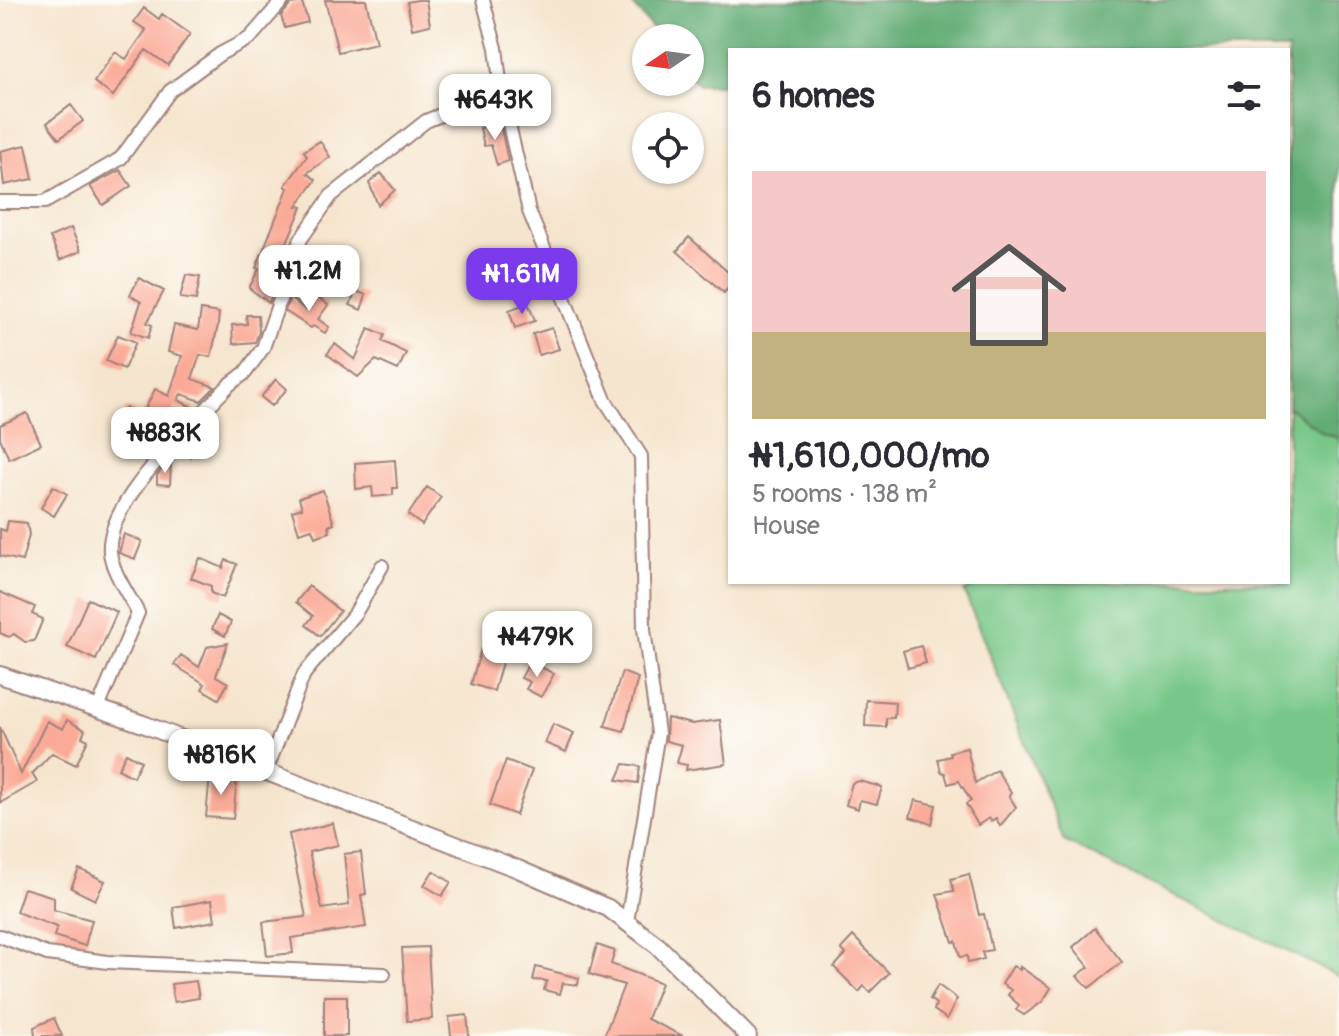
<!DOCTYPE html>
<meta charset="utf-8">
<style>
:root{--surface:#fff;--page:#f2f2f3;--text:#2b2b33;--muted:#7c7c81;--accent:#7c3aed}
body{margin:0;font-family:Pangolin,sans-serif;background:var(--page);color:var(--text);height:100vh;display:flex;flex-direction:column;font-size:30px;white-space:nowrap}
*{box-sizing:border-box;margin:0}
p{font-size:26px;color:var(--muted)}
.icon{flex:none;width:44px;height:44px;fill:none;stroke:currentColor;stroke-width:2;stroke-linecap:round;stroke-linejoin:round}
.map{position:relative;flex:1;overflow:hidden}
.sheet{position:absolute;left:728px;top:48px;width:562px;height:536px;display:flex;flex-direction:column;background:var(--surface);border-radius:0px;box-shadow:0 2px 6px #0004}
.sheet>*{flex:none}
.needle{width:52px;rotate:257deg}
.tools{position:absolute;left:632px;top:24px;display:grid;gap:16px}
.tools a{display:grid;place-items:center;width:72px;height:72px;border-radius:50%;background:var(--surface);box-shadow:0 2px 6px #0004;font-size:40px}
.price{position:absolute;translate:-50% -68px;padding:0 18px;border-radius:16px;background:#fff;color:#222;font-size:26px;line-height:52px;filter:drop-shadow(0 2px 4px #0008)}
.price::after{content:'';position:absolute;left:50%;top:48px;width:24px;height:18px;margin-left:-12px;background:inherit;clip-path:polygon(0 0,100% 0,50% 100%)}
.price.current{background:var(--accent);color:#fff}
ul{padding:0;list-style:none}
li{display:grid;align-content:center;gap:16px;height:424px;padding:0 24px}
li span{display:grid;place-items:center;height:248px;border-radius:0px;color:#555}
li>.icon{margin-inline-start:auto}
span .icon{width:144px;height:144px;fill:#fffc;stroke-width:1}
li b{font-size:34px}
h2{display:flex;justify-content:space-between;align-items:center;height:96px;padding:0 24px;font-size:34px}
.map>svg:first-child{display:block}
.green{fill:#78c788;stroke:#61735a;stroke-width:2}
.forest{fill:#62ac74;stroke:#566650;stroke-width:2}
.building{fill:#fbaa97}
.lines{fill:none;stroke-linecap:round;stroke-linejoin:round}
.minor-casing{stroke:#a0827c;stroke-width:16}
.tertiary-casing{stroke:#a0827c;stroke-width:20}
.minor{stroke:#fff;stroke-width:12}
.tertiary{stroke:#fff;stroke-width:16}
</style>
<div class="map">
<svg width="1339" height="1036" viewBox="0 0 1339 1036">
<rect width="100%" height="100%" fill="#fdfcf7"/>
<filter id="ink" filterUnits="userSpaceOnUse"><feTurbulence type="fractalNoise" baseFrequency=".0125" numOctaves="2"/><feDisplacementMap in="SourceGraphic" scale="16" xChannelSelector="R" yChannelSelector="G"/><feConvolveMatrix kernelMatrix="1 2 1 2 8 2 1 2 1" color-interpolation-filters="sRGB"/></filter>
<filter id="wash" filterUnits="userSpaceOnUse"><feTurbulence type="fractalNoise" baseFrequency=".006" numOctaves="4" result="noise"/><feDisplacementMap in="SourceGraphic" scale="32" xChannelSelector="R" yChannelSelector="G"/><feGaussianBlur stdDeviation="1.8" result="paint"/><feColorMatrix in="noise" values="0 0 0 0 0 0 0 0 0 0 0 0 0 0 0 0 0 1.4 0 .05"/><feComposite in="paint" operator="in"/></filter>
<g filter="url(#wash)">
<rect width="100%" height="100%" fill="#f6e5ce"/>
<path class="green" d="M1288 407 1323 432 1339 438V977L1064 841 964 591 984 582H1288Z"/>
<path class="forest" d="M629 0H1339V438L1323 433 1288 407V50H730V85H698L690 75V38H660Z"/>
<g id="blocks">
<path class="building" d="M325 0H366L376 43 338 52Z
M417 0H426L430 25 412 29 407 2Z
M302 2 308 22 285 28 281 16 291 4Z
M144 8 159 19 162 14 190 34 168 65 146 50 113 96 94 82 115 52 126 59 146 30 134 22Z
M71 105 83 121 59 139 47 123Z
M500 124 508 161 497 165 491 145 484 146 480 128Z
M320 141 330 157 307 173 316 180 297 206 302 207 282 254 269 303 249 288 259 269 256 268 288 188 285 186 307 156 304 151Z
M26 145 33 179 4 185 0 151Z
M120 170 131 186 103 205 90 186Z
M381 173 395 190 378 205 369 183Z
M71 228 81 251 60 260 50 237Z
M689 237 730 274V286L724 293 677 251Z
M186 275 200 277 196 300 180 298Z
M139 278 164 291 147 323 152 325 148 338 131 332 141 302 130 295Z
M356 291 366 295 361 310 350 305Z
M316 296 328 305 318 319 329 327 325 333 313 326 311 328 285 311 290 298 306 310Z
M528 303 535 321 515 328 509 310Z
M201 310 219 313 218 325 211 357 200 355 192 379 215 387 201 401 181 394 178 400 194 408 192 411 175 408 169 421 165 419 163 424 173 430 163 441 153 435 150 440 119 424 126 408 142 415 155 389 169 396 182 356 168 352 174 325 198 330Z
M246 315H258L259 332 255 342 233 344 232 325 247 324Z
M369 328 385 335 382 341 406 353 398 370 376 360 358 377 327 354 335 344 355 360Z
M552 328 559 349 539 355 533 334Z
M118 335 136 342 124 369 106 361Z
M276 379 287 389 272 406 261 397Z
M27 413 41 444 9 459 0 438V425Z
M189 440 194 443 190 457 179 450Z
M395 460 397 488H393V495L373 497 372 487 356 489 355 463Z
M168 462 171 463 170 485 157 484V475Z
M53 486 67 494 54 516 41 508Z
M427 487 441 497 422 525 408 515Z
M323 490 334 524 328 526 330 532 315 537 312 529 299 533 292 511 302 508 299 498Z
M8 521 27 523 29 535 22 561 0 556V529L6 531Z
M124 534 142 541 135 559 119 553Z
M200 558 223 568 226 560 237 564 223 598 211 593V586L191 578Z
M309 586 340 611 320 636 306 625 313 616 296 602Z
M0 592 35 607 32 614 43 619 34 641 25 642 14 634 9 637 0 633Z
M88 599 117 612 96 660 67 647Z
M218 615 231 622 225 636 212 629Z
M228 643 216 676 228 683 219 699 202 689 205 684 174 665 181 655 199 667 207 647Z
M921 646 926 663 908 668 903 651Z
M481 649 504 655 494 691 471 684Z
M530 661 554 674 541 697 526 689 530 682 521 678Z
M622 672 638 678 624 731 605 726Z
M866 700 895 702 894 718H886V727L865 726Z
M667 718 692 724 720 720 726 764 686 770 687 765 677 763 682 745 666 741Z
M67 720 85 730 82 737 88 740 76 765 52 753 32 774 37 782 0 803V727L21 774 47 721 63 729Z
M553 724 574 733 566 752 545 743Z
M967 748 975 783 997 770 1011 793 1009 796 1016 807 1000 826 996 818 991 821 989 818 978 825 966 804 971 801 959 781 948 784 945 773 941 772 938 759 951 756 950 752Z
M126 753 141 761 133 777 118 769Z
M506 760 532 770 516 815 490 805Z
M624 764 640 766 638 783 617 780Z
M210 774 237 777 233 819 206 817Z
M859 781 882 787 877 804 860 800 858 809 846 805 852 783Z
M915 800 936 805 932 824 910 817Z
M333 823 338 845 309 852 322 909 349 905 344 854 361 852 366 894 361 895 366 927 291 938 293 953 267 956 263 922 306 917 289 834Z
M79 869 105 881 95 900 71 888Z
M433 871 451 882 442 896 424 885Z
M969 874 979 915 984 914 992 950 982 952 984 959 968 963 967 956 960 957 956 941 953 942 937 894 954 891 951 879Z
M24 888 54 897V910L92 920 85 946 54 936 57 927 16 912Z
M212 900 215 921 176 928 173 907Z
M1095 928 1122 962 1089 988 1077 976 1089 967 1073 947Z
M853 936 889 973 870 992 864 986 859 992 834 967 846 954 841 949Z
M597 945 615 951 611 964 661 983 647 1019 683 1036H604L624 985 589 974Z
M428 947 432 1019 407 1021 402 948Z
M1013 966 1020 970V967L1051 988 1042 1002 1024 1015 1016 1010 1019 1005 1008 995 1011 990 1002 984Z
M536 967 579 978 578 985 563 983 560 994 544 990 547 981 533 980Z
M196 981 199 998 174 1002 171 984Z
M938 985 957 999 947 1019 934 1010 936 1004 930 999Z
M324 996H347V1036H324Z
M467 1015 469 1036H451L449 1017Z
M54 1018 62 1036H35L34 1027Z"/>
</g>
</g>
<g filter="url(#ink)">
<use href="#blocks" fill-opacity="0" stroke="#a0827c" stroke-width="2"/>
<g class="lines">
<defs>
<path id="minor" d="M483 0 496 48 501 90 529 211 605 400 641 456 644 629 658 733 627 922
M0 202H45L115 162 121 158 170 91 220 54 250 38 283 0
M98 708 138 613C129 595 112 572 110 552 105 500 196 422 229 385L245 373 263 348 301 239 331 196 426 121 501 90
M266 771 304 674 356 612 382 566
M0 936 47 954 108 962 384 974"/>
<path id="tertiary" d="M0 675 143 724 518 869 608 908 658 946 748 1036"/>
</defs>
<use href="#minor" class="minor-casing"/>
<use href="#tertiary" class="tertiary-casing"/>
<use href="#minor" class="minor"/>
<use href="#tertiary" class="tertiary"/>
</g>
</g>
</svg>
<div class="tools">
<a><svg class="needle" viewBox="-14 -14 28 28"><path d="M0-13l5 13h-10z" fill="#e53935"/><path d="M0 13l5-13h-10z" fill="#7c7c81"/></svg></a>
<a><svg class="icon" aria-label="locate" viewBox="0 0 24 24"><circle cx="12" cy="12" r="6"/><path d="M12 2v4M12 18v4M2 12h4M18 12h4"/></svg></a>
</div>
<b class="price" style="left:495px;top:142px">₦643K</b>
<b class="price" style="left:309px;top:313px">₦1.2M</b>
<b class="price current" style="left:522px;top:316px">₦1.61M</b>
<b class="price" style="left:165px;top:475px">₦883K</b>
<b class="price" style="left:537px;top:679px">₦479K</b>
<b class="price" style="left:221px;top:797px">₦816K</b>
<section class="sheet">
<h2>6 homes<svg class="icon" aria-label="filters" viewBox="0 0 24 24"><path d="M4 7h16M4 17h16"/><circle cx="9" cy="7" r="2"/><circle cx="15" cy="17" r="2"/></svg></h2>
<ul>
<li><span style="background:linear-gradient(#f6c9c9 65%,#c2b280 0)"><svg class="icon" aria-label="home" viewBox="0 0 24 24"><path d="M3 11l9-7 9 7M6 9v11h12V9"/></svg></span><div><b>₦1,610,000/mo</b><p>5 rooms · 138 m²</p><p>House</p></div></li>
</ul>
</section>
</div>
